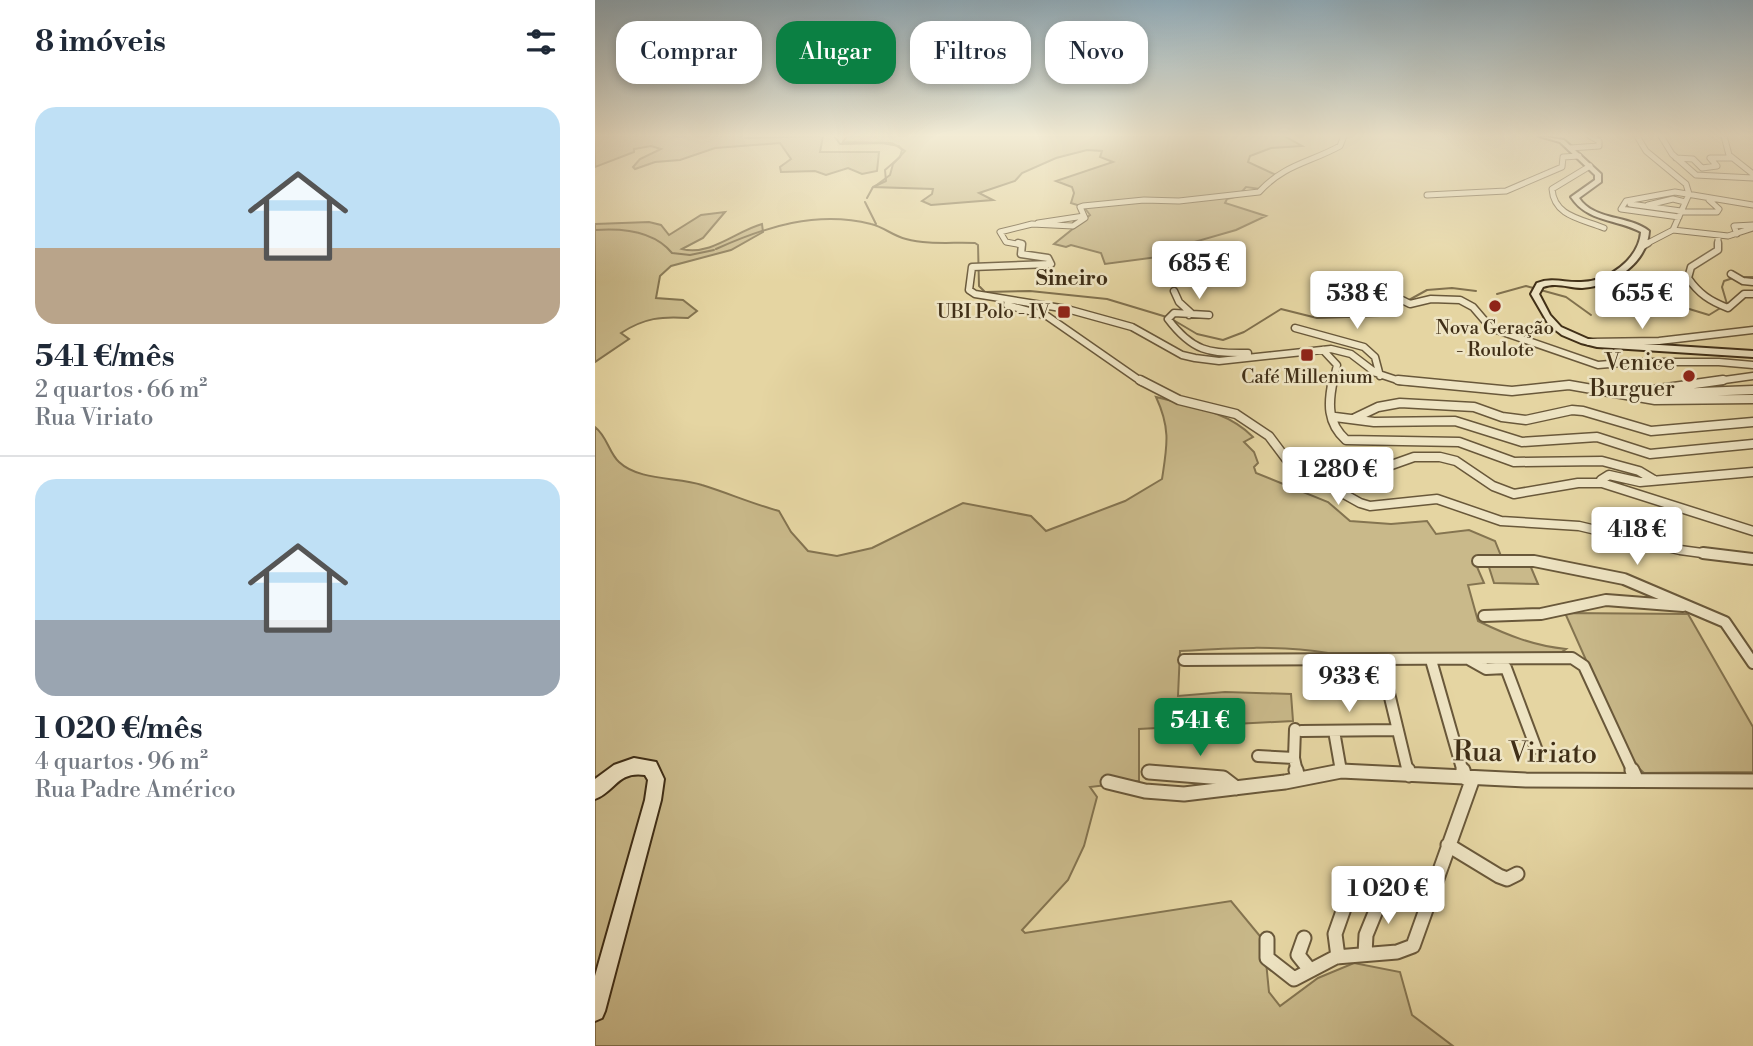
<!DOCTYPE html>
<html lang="pt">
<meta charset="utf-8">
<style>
:root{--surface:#fff;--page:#f2f2f3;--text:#1f2937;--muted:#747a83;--line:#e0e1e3;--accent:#0b8043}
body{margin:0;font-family:"Libre Bodoni",serif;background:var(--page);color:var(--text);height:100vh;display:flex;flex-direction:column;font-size:26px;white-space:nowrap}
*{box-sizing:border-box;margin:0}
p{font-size:23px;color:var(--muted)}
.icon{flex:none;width:38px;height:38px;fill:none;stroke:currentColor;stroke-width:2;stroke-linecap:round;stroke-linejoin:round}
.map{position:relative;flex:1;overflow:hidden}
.details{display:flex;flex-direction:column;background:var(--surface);width:595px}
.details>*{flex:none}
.top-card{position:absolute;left:21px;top:21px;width:665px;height:63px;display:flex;gap:14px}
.price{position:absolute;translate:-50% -60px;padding:0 16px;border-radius:7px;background:#fff;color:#222;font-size:23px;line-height:46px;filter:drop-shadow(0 2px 4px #0008)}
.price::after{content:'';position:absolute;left:50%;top:42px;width:21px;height:16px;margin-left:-10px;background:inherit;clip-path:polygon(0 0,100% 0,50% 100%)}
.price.current{background:var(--accent);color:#fff}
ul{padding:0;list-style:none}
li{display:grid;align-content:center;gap:14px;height:371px;padding:0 35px}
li+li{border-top:2px solid var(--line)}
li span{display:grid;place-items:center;height:217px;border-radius:21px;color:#555}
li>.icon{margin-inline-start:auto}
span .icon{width:126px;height:126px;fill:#fffc;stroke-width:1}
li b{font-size:30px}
h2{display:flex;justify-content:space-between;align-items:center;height:84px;padding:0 35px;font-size:30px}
.pill{padding:0 24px;border-radius:21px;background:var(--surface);box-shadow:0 4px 10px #0003;font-size:24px;line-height:63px}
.pill.current{background:var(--accent);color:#fff}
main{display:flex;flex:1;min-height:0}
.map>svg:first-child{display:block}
.green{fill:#c9b98a;stroke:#847450;stroke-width:2}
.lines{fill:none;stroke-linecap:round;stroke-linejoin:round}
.stream{stroke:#81714e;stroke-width:2}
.street-far4-casing{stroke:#69583a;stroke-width:7}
.street-far3-casing{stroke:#69583a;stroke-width:9}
.street-far2-casing{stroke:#69583a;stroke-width:11}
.street-far1-casing{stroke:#69583a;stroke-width:14}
.street-casing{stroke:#69583a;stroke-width:17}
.secondary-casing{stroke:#402f17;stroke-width:4}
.street-far4{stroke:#eee4c3;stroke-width:5}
.street-far3{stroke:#eee4c3;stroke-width:6}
.street-far2{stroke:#eee4c3;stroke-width:8}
.street-far1{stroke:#eee4c3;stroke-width:10}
.street{stroke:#eee4c3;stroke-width:13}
.secondary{fill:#eee4c3;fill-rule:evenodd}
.poi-dot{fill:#8f2418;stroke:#eee4c3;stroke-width:2.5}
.labels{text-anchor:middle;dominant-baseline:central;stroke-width:5;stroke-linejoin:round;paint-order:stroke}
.far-poi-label{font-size:19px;fill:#402f17;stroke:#eee4c3}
.far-neighbourhood-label{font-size:21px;font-weight:bold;fill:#402f17;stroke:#eee4c3}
.poi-label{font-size:23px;fill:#402f17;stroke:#eee4c3;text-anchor:end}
.near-street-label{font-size:28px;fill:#402f17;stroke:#eee4c3}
</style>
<main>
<section class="details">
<h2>8 imóveis<svg class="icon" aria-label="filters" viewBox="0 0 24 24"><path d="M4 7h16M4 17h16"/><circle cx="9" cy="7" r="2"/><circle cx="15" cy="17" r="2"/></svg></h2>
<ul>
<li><span style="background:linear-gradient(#bfe0f5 65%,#b9a48a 0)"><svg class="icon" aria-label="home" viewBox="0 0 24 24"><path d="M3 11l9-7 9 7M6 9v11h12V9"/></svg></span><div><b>541 €/mês</b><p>2 quartos · 66 m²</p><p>Rua Viriato</p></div></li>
<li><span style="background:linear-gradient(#bfe0f5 65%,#9aa5b1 0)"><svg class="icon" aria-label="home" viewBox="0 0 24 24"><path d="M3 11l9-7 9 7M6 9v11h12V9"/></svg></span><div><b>1 020 €/mês</b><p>4 quartos · 96 m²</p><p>Rua Padre Américo</p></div></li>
</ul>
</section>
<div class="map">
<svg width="1158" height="1046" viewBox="0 0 1158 1046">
<rect width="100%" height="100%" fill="#e5d5a2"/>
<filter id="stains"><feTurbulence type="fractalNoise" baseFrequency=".00286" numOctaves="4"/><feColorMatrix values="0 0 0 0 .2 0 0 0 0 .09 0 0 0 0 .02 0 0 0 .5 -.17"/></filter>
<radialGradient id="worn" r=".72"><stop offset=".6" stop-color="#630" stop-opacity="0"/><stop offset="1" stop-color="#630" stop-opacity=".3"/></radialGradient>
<path class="green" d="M0 136H149L150 138 228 136 225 152H284L282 171 267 174 253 168 231 175 220 171 186 172 185 167 196 159 185 143 120 148 85 160 60 162 40 169 38 167 45 159 66 149 56 146 39 149V152L0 167Z
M252 136H689L707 146 676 148 655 156 653 162 681 175 665 189 651 187 643 196 632 199 630 203 671 216 641 230 599 242 608 259 570 256 510 264 506 253 476 245 471 247 459 244 495 215 489 207 476 203 479 193 477 187 461 181 518 162 505 157 507 151 492 150 461 158 427 173 420 181 384 193 398 200 336 205 327 201 337 194 338 189 279 187 295 175 298 164 310 151 297 143 248 142Z
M130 212 108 238 87 249C116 256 141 231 167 224L168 232 136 250 76 266 65 276 61 298 88 300 102 311 93 318C67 316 49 318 26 333L34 339 0 362V224L54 222 66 225 74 235 106 215Z
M561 397C595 406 633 411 658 437L649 442 659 452 663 463 659 467 661 473 733 502 755 521 796 524 832 521 841 534 874 530 900 541 906 556 879 560 889 583 873 585 883 621C912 635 939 646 971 649L964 654 733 653C683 645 634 648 585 651L583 696 630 692 696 694 698 721 544 729V781L495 787 502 797 489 846 473 880 427 930 430 933 636 901 669 941 674 992 685 1006 723 978 759 963 805 972 817 1015 858 1046H0V427C12 436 14 453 24 462 44 481 83 477 107 485 133 493 158 504 184 511L196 532 213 551 242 556 277 548 368 503 436 516 451 531 530 501 567 479C572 446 576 429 561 397Z
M893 564 935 565 943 584 899 583Z
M970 613 1093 614 1158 727V772L1049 773 1036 761Z"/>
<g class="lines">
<path class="stream" d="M239 136 245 144 287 143 304 146 307 150 305 157 290 170 291 181 278 187 272 198
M270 202 281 224
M0 230C27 228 59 231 77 253L95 255 119 250
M121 249C170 227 222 210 276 224 289 227 298 236 311 239 332 245 358 242 380 243L383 245 384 286 390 292 435 291 512 299 575 318 602 334 628 340 649 332 686 309 722 318 785 316 832 290 857 288 881 291
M1144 277H1158
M902 294 931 286 971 297 996 315
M1053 303 1068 301 1114 315 1132 304 1127 287 1129 281 1138 278
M1038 313 1048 306"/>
<defs>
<path id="street-far4" d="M1042 136 1051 151 1091 184 1094 194
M1066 136 1077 154 1101 175 1158 178
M1129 136 1134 155 1158 174
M975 148 1004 146V141L995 136
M1081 158 1098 159 1107 168 1122 166 1115 158H1137
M995 166 957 189C959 217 988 219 1009 228
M832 195 911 191 967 167 968 157 984 156
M1035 204 1086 211
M1053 205 1078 199 1090 202
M1086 212H1122L1124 209 1114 200
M1084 217 1026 209 1031 201 1080 192 1158 205
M443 223 489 216
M1078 230 1133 236 1158 228
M1142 234 1139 226 1158 225
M1123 235V245
M427 245 411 242 405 232 437 224 478 226 490 218 485 207 488 206 549 200 584 201 664 192C690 164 714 163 745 146L749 136
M1049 245 1078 230 1094 194"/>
<path id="street-far3" d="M423 243 427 244 426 254 453 258 456 264 377 267 374 290 380 294 472 309 537 327 587 355 600 358 624 361 736 349 756 354 781 373 805 381 820 382
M1123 243V250L1096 267 1093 278C1104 294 1115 301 1133 308L1149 294H1158
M1048 246 1053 243
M1136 274 1148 281 1158 282
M579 291 584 302 596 313 594 315
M413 300 412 305 452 316 547 382
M807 300 815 304 836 299 865 300 878 307 896 328 1003 365 1038 362H1124L1158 365
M614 315 579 313 573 319C597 351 614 354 653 353
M700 328 769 347 780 357 785 376
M994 342 1064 341 1158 330
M728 350 742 365 738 382
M1115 382 1158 376"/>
<path id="street-far2" d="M545 380 584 400 641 414 674 436 695 464 765 503 775 506 842 499 906 521 984 526 1085 550 1122 555
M738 380C733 403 732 423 751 440L864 442 919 462 1007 461 1044 471 1059 480
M803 380 917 391 974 385 1060 400 1158 399
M1036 393 1128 380
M1079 393 1158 390
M740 417 779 422 860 421 927 442 1002 437 1055 454 1158 444
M760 418 783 407 805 403 879 407 907 417 931 420 977 410 988 411 1056 431 1158 422
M741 463 771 474 819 457H845L861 461 898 486 919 494 983 483H1007L1158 531
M1007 483 1006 480 1014 475 1045 482 1158 472"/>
<path id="street-far1" d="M1108 553 1158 559
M883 561H939L1029 579 1130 622 1158 663
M889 616 946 614 1011 600 1088 606
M589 660 977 658 989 666 1038 772
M786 660 813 772
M836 660 868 772
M875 660 891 669 911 668 941 748
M700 729 699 758 702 772
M706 731 803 730
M739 731 746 771
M663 756 699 758
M554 772H557
M740 772H771"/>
<path id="street" d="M701 770 703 778
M813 770 814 775
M868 770 870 778
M1037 770 1041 779
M554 772 628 778 641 788
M513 782 550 791 589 794 690 782 746 771 931 780 1158 781
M853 845 904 876 912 879 922 874
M709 938 703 955 715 970
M672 939V958L699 979 741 957 802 952 818 946 878 778
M770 954 771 935 789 891
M743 957 740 934 753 897"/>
<path id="secondary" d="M944 136 969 140 1006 174V182L984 198C999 221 1034 215 1054 231 1052 263 1018 286 987 288 974 288 962 282 948 287L944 294 955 315 966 327 993 339 1002 341 1158 351V357L1002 347 986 343 967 335 954 325 936 294 942 283C958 277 970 283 986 282 1013 282 1044 259 1046 232 1022 219 992 222 976 197L1000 180V175L965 142Z
M39 758 61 762 69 779 66 800 10 1011 7 1018 0 1021V976L50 800 53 780 50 775C22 771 21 791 0 799V779L19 765Z"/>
</defs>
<use href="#street-far4" class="street-far4-casing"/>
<use href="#street-far3" class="street-far3-casing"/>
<use href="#street-far2" class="street-far2-casing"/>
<use href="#street-far1" class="street-far1-casing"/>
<use href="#street" class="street-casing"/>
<use href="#secondary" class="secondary-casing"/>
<use href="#street-far4" class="street-far4"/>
<use href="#street-far3" class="street-far3"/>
<use href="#street-far2" class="street-far2"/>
<use href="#street-far1" class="street-far1"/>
<use href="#street" class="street"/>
<use href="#secondary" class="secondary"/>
</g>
<linearGradient id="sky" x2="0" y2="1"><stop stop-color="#90abb9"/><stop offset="0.48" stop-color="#f3ecd5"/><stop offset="1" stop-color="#f3ecd5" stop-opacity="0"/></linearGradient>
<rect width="1158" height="282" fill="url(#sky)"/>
<g class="poi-dot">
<circle cx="900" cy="306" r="7"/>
<rect x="462" y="305" width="14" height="14" rx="3.5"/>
<rect x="705" y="348" width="14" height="14" rx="3.5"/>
<circle cx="1094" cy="376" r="7"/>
</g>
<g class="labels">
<g class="far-poi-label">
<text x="455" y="312" text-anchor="end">UBI Polo - IV</text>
<text x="900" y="328">Nova Geração<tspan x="900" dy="22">- Roulote</tspan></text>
<text x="712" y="377">Café Millenium</text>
</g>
<g class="far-neighbourhood-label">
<text x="477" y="279">Sineiro</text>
</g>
<g class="poi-label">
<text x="1080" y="363">Venice<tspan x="1080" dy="26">Burguer</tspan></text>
</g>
<g class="near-street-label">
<text transform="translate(930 753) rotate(1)">Rua Viriato</text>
</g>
</g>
<rect width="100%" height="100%" filter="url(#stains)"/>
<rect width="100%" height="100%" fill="url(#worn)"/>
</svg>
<b class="price" style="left:604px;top:301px">685 €</b>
<b class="price" style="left:762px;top:331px">538 €</b>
<b class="price" style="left:1047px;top:331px">655 €</b>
<b class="price" style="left:743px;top:507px">1 280 €</b>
<b class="price" style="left:1042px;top:567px">418 €</b>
<b class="price" style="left:754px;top:714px">933 €</b>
<b class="price current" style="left:605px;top:758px">541 €</b>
<b class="price" style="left:793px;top:926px">1 020 €</b>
<div class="top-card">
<a class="pill">Comprar</a>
<a class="pill current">Alugar</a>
<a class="pill">Filtros</a>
<a class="pill">Novo</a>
</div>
</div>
</main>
